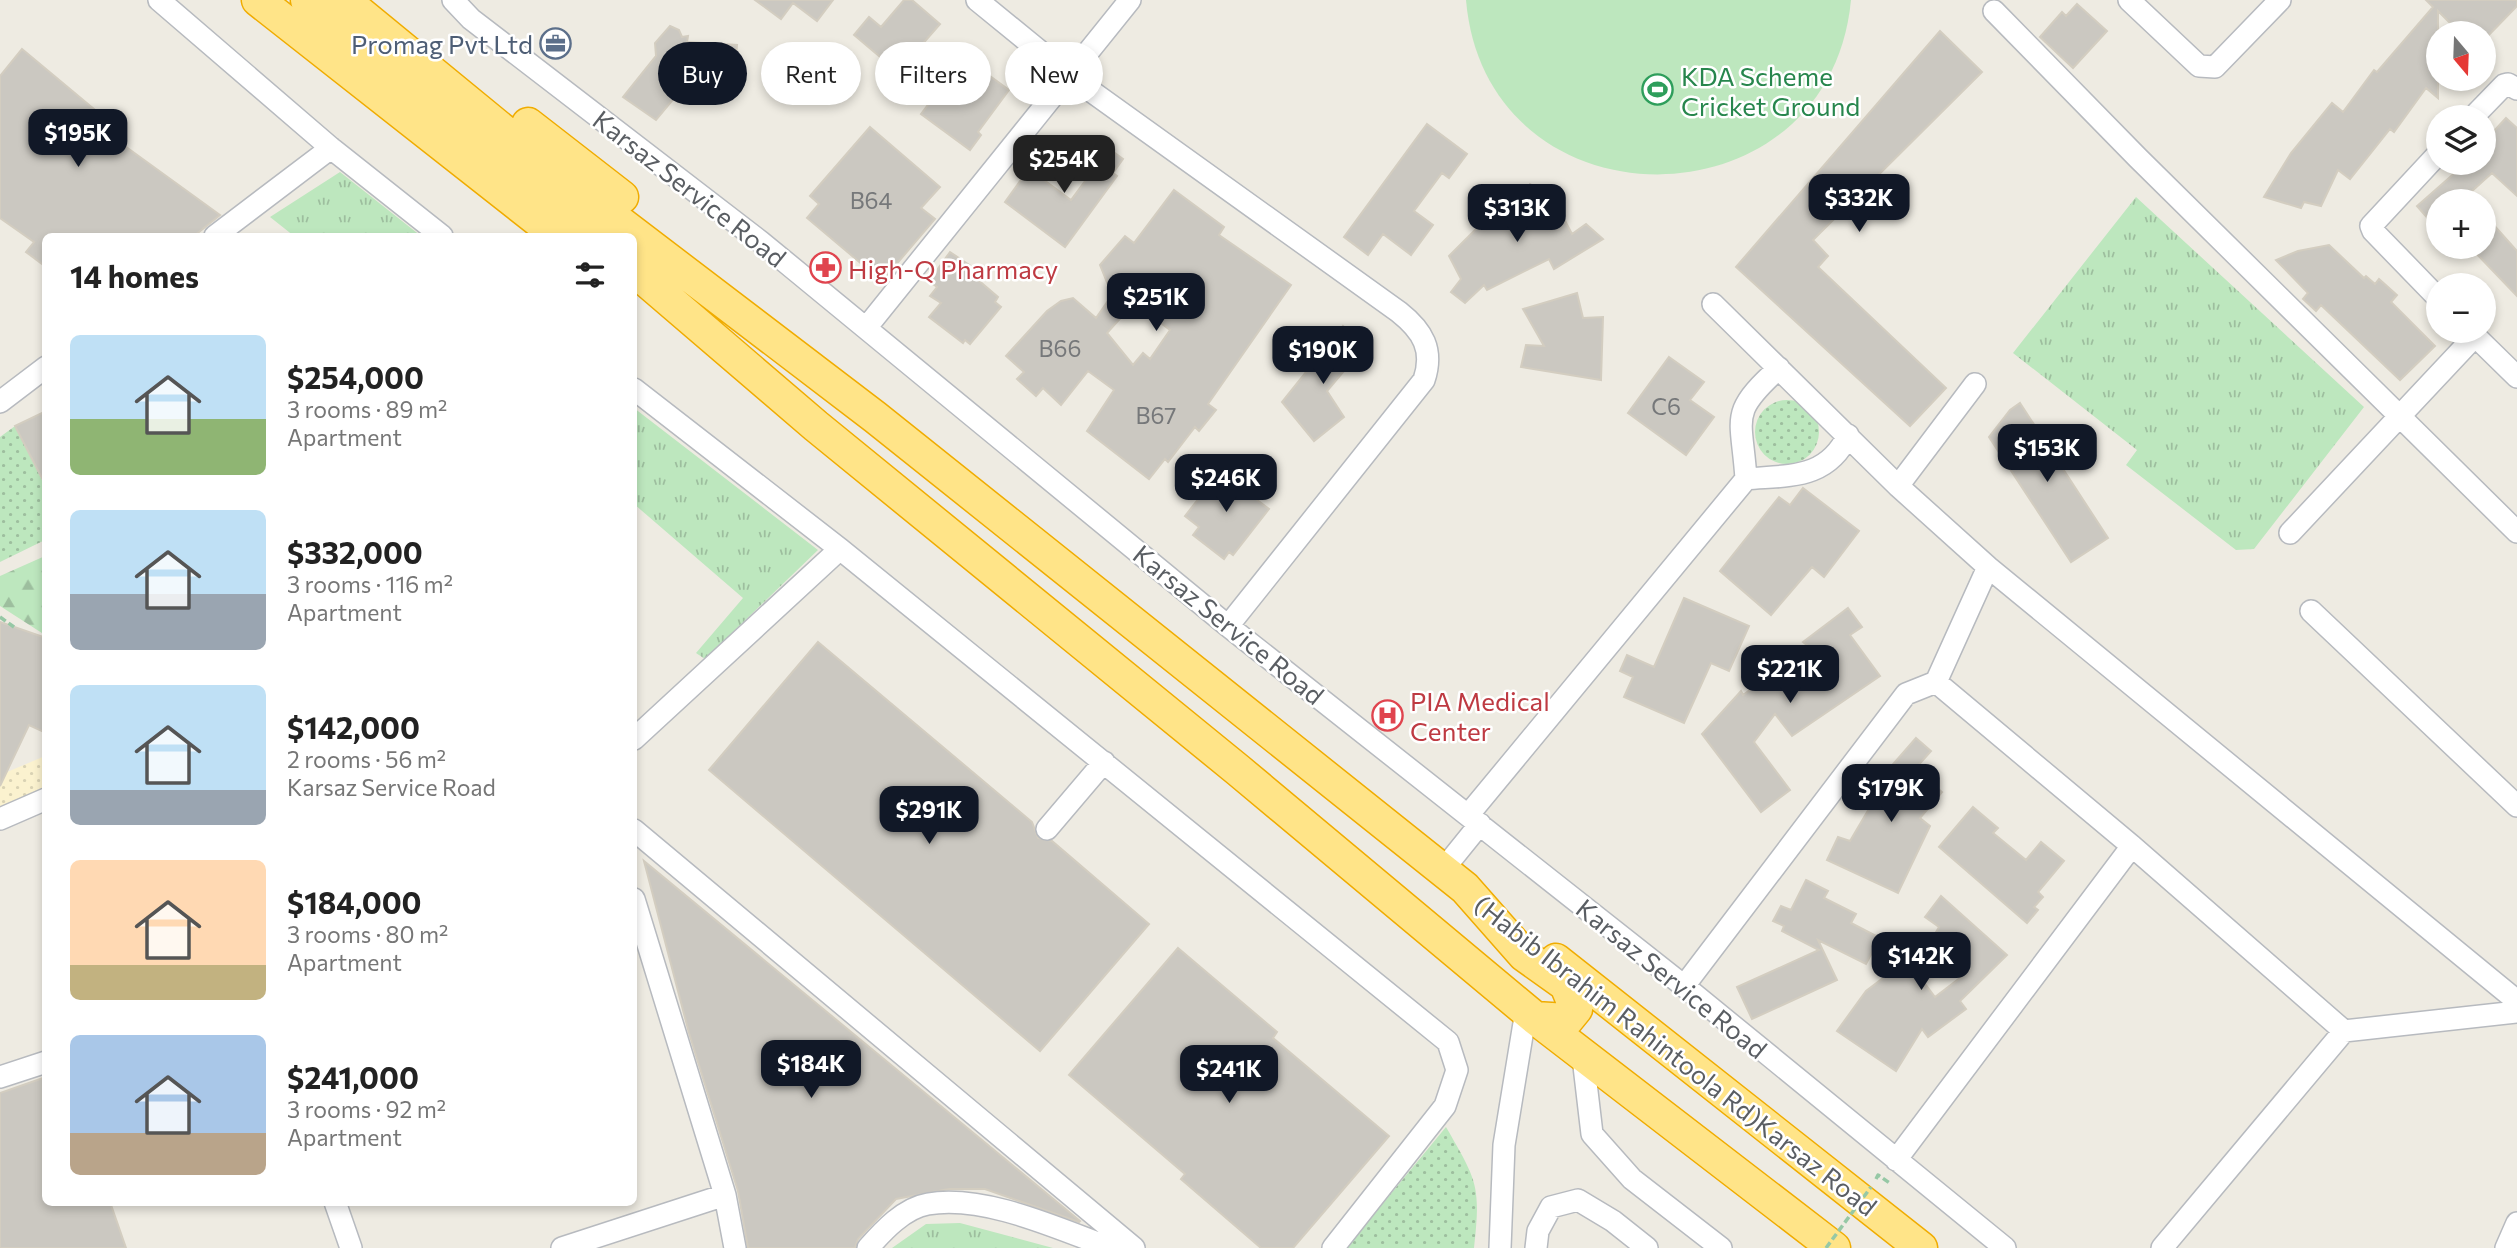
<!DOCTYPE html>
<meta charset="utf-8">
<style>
:root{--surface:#fff;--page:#f2f2f2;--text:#222;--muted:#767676;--accent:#111827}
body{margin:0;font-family:Commissioner,sans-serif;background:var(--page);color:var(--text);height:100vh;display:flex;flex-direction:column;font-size:26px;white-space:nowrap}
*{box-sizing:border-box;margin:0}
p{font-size:23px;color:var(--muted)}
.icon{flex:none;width:38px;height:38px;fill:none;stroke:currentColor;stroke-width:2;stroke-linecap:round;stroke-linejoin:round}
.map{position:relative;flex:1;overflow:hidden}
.side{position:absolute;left:42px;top:233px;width:595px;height:973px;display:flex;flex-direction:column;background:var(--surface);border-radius:10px;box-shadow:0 4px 10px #0003}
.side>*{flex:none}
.hud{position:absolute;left:658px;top:42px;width:665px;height:63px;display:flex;gap:14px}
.needle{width:46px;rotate:161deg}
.tools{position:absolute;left:2426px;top:21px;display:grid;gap:14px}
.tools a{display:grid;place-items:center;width:70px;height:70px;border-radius:50%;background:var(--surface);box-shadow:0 4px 10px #0003;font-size:35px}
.price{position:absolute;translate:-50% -60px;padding:0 16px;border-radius:14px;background:var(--accent);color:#fff;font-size:23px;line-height:46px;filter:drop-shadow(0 2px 4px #0008)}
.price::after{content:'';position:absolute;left:50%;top:42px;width:21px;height:16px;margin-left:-10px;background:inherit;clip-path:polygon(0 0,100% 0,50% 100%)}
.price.active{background:#222;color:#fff}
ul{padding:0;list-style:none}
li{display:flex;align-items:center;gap:21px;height:175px;padding:0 28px}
li span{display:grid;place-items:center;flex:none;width:196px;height:140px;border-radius:10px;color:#555}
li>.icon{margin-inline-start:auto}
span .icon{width:84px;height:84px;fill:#fffc;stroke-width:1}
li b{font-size:30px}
h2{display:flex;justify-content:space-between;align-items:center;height:84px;padding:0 28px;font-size:30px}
.chip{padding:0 24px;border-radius:32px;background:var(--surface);box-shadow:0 4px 10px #0003;font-size:24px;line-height:63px}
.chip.active{background:var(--accent);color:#fff}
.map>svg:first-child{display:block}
.grass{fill:url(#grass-dots)}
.forest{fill:url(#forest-firs)}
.sand{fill:url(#sand-dots)}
.park{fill:url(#park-tufts)}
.pitch{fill:#bde7be}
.building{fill:#cbc8c1;stroke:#d3cdc0;stroke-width:2;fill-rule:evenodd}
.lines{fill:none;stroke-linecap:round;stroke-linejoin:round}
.minor-casing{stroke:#b7babf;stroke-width:24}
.highway-casing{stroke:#f0ac00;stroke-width:35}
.path{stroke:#96c8a5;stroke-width:3.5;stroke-dasharray:7 3.5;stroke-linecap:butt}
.minor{stroke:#fff;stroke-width:21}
.highway{stroke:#ffe488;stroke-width:32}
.path-bridge{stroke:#96c8a5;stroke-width:3.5;stroke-dasharray:7 3.5;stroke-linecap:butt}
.labels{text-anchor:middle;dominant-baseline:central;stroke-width:5;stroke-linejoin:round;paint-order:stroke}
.number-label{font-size:23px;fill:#76787a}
.service-label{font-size:26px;fill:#4e5e75;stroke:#fff;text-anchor:end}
.leisure-label{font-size:26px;fill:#27864d;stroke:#fff;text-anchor:start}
.street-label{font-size:26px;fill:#5a5e63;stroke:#fff}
.health-label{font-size:26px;fill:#be3a42;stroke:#fff;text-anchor:start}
</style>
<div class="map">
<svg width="2517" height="1248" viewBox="0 0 2517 1248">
<defs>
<pattern id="grass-dots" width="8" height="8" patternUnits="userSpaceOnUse" patternTransform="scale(1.75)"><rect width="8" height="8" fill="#bde7be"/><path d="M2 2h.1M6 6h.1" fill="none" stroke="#9dbe9e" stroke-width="1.8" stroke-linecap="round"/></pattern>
<pattern id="forest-firs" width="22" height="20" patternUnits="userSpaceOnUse" patternTransform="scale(1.75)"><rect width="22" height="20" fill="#bde7be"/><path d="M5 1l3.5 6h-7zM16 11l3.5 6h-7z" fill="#9dbe9e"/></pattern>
<pattern id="sand-dots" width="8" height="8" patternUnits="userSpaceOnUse" patternTransform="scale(1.75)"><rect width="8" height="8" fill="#fbf2cf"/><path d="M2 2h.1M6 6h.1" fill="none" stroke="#d9d2b4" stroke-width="1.8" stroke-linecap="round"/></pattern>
<pattern id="park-tufts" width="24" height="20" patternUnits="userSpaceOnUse" patternTransform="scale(1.75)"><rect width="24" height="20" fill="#bde7be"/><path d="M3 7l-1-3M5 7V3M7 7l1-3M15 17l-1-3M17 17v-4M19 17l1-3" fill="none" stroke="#9dbe9e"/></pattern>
</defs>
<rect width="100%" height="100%" fill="#eeebe2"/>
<path class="grass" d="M1755 432a32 32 0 1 1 64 0a32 32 0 1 1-64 0Z
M15 426 45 486V540L0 562V437Z
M1446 1127C1477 1181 1481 1185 1474 1248H1346Z"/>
<path class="forest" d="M45 556V635L0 606V576Z"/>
<path class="sand" d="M45 756V791L0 812V775Z"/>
<path class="park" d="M340 172 421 236H294L270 217Z
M2136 197 2364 407 2254 549 2236 550 2126 465 2137 450 2013 353Z
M634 408 818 550 705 659 696 653 743 598 634 504Z
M960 1223 1053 1248H892L926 1224Z"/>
<path class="pitch" d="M1466 0H1851C1829 232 1486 233 1466 0Z"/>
<path class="building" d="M755 0H833L817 21 793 3 781 19Z
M904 0H912L940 24 898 72 854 35 869 17 881 27Z
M2426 0H2517V6L2483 41V33H2460L2438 11V98L2426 88 2394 132 2390 129 2350 179 2338 170 2321 206 2304 202 2301 208 2264 197 2291 153 2332 103 2343 112 2374 70 2377 72 2433 7Z
M2077 4 2107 31 2073 68 2040 37 2062 12 2066 16Z
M670 26 679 30 682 37 688 36 687 42 737 45 733 87 698 85 686 92 680 91 656 120 623 97 656 56 655 43Z
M1940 31 1982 72 1813 240 1828 256 1818 267 1946 388 1910 426 1736 267Z
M22 49 118 129 111 136 220 215 194 236H46V267L26 252 34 242 0 218V76Z
M964 57 1009 90 978 132 981 135 970 150 921 114Z
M2506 118 2517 128V196L2492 173 2461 201H2438V230L2417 206 2466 163H2483V143Z
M1427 124 1467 154 1449 178 1442 173 1414 211 1433 225 1411 255 1383 234 1368 255 1344 237Z
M870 127 940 187 921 208 935 219 882 281 807 218 819 204 810 196Z
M1097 140 1123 159 1113 173 1117 176 1065 247 1005 202 1036 159 1051 171 1044 180 1071 200 1091 173 1079 164Z
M1530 184 1553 198 1572 234 1586 224 1603 239 1554 269 1549 259 1487 290 1484 285 1465 303 1451 292 1461 279 1449 256 1493 212 1510 224 1518 201Z
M1174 190 1224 227 1219 235 1291 285 1208 404 1216 410 1199 431 1195 427 1168 462 1165 459 1149 479 1087 431 1114 390 1088 371 1061 405 1043 388 1036 396 1017 379 1024 372 1006 356 1047 311 1061 301 1073 298 1096 318 1112 295 1100 265 1125 236 1134 243ZM1134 303 1170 330 1150 359 1143 353 1133 365 1107 333Z
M2483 213 2517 251V296L2470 247H2483Z
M2329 245 2364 278 2366 276 2375 284 2379 279 2397 295 2391 302 2435 346 2400 380 2321 305 2316 311 2303 299 2308 293 2276 260 2298 251Z
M950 252 981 273 977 279 998 297 995 302 1001 307 970 344 965 340 963 343 929 317 941 303 930 296 937 287 929 281Z
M1577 293 1583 318 1603 317 1601 380 1521 367 1526 345 1544 346 1523 309Z
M1343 326 1366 345 1327 391 1344 417 1314 441 1282 402Z
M1669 357 1704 382 1690 400 1714 417 1686 455 1628 413Z
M2020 403 2108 538 2071 562 1989 437 2010 410Z
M46 411V486L15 426Z
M1225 465 1249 484 1244 490 1269 509 1233 555 1229 552 1224 559 1193 535 1199 527 1185 516Z
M1803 488 1859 531 1824 577 1812 567 1771 615 1720 571 1779 497 1790 505Z
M1684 598 1749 626 1729 671 1711 663 1684 723 1624 697 1633 677 1620 671 1627 655 1654 667Z
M1848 608 1862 627 1850 635 1880 676 1792 736 1775 714 1754 742 1790 790 1761 812 1702 734 1741 691 1743 695 1804 650 1822 657 1803 642Z
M0 622 46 638V733L29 725 0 786Z
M818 642 1032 822 1038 838 1052 841 1149 924 1040 1051 709 770Z
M1916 738 1931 751 1915 769 1942 792 1920 818 1930 826 1898 893 1827 860 1838 837 1850 841 1873 802 1866 795Z
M1973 807 1998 828 1993 833 2026 860 2041 842 2064 861 2038 892 2043 897 2034 907 2038 910 2027 923 1939 847Z
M644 861 1080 1221 1079 1222 985 1189H949L896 1199 858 1239 855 1248H748L738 1191 689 1033Z
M1806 880 1828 891 1824 898 1856 914 1851 923 1880 938 1866 964 1818 940 1837 980 1752 1019 1737 987 1819 950 1782 931 1784 926 1773 921 1781 906 1791 910Z
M1941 896 2007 955 1960 1001 1966 1009 1928 1037 1922 1029 1896 1071 1837 1031 1866 991 1907 960 1935 997 1965 974 1935 934 1939 927 1925 917Z
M1178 948 1277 1032 1273 1038 1389 1136 1293 1248H1261L1181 1179 1185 1174 1069 1075Z
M46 1077V1202H110L126 1248H0V1093Z"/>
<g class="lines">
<defs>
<path id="minor" d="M159 0 331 148 442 236
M453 0 471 19 761 242 1228 626 1684 986 2005 1248
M977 0 1070 76 1399 312C1423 331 1434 350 1424 380L1228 626
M2129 0 2199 66 2215 67 2280 0
M1994 11 2138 158 2517 532
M2473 117 2504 85 2508 84 2517 89
M2438 154 2371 226 2373 231 2438 298
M215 236 331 148
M1713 304 1898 486 1988 567 2517 1001
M866 328 1130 0
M2470 331 2517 377
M634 389 840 549 1448 1042 1457 1070 1445 1106 1333 1248
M0 402 46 367
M1746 479C1788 475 1827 480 1848 435
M1898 486 1975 384
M2290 533 2475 336
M1988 567 1936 682 2132 846 2344 1031 2517 1012
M2311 611 2517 806
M634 739 840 549
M1469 814 1746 479C1742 416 1728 414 1779 368
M0 819 46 799
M1047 829 1104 762
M634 830 1134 1248
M1442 871 1480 824
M634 899 725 1195
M1684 986 1906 694 1936 682
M1582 1049 1592 1134 1632 1179 1721 1248
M0 1077 46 1062
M1896 1160 2132 846
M335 1202 351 1248
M562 1248 725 1195 735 1248
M868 1248C883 1231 904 1208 928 1204 984 1194 1059 1229 1111 1248
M1500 1248 1504 1145 1526 1011
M1536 1248 1538 1231 1551 1207 1578 1200 1613 1221 1647 1248
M2162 1248 2344 1031
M2506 1248 2517 1223"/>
<path id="highway" d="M258 0 558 236
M307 0 593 236
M344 0 551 170 875 417 1465 888 1524 955 1566 985 1576 1009 1567 1020 1535 1018
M528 124 622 197
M634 270 816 426 1238 770 1535 1018 1834 1248
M1556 960 1921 1248"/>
</defs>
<use href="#minor" class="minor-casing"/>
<use href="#highway" class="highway-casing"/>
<path class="path" d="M0 617 14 627
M1876 1179 1878 1175 1891 1184"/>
<use href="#minor" class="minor"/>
<use href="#highway" class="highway"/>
<path class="path-bridge" d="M1826 1248 1871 1187"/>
</g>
<defs>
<symbol id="office-ring" viewBox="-11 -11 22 22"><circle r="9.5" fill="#fff" stroke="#5c6f8a" stroke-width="1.5"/><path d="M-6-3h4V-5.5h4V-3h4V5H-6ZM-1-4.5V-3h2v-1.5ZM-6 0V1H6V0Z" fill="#5c6f8a"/></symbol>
<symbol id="stadium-ring" viewBox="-11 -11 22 22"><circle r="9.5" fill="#fff" stroke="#2e9e5b" stroke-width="1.5"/><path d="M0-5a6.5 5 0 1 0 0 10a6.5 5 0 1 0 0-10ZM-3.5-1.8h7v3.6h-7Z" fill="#2e9e5b"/></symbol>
<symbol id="pharmacy-ring" viewBox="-11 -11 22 22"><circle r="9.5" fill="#fff" stroke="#e0444e" stroke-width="1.5"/><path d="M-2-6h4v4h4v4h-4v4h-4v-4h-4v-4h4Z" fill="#e0444e"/></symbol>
<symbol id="hospital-ring" viewBox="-11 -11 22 22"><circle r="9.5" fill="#fff" stroke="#e0444e" stroke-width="1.5"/><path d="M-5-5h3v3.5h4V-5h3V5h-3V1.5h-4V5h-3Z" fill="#e0444e"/></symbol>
</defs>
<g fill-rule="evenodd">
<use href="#office-ring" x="538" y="26" width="35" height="35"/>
<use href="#stadium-ring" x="1640" y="72" width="35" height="35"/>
<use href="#pharmacy-ring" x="808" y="250" width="35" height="35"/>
<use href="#hospital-ring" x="1370" y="698" width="35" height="35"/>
</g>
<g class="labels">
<g class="number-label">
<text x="871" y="200">B64</text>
<text x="1060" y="348">B66</text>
<text x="1666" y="406">C6</text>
<text x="1156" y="415">B67</text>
</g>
<g class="service-label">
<text x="533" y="43">Promag Pvt Ltd</text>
</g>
<g class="leisure-label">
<text x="1681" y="75">KDA Scheme<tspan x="1681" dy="30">Cricket Ground</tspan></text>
</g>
<g class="street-label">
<text transform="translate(690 188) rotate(38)">Karsaz Service Road</text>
<text transform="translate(1229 624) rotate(39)">Karsaz Service Road</text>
<text transform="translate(1672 978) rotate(39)">Karsaz Service Road</text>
<text transform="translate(1676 1055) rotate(38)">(Habib Ibrahim Rahintoola Rd)Karsaz Road</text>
</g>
<g class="health-label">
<text x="848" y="268">High-Q Pharmacy</text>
<text x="1410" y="700">PIA Medical<tspan x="1410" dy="30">Center</tspan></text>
</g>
</g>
</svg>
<div class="tools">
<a><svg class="needle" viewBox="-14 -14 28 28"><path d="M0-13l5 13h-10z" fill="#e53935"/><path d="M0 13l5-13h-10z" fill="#767676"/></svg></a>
<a><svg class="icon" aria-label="layers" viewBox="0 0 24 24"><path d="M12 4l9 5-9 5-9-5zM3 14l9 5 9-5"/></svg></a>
<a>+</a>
<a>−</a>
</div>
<b class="price" style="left:78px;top:169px">$195K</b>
<b class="price active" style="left:1064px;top:195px">$254K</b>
<b class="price" style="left:1859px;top:234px">$332K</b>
<b class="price" style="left:1517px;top:244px">$313K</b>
<b class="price" style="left:1156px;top:333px">$251K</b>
<b class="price" style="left:1323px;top:386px">$190K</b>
<b class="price" style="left:2047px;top:484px">$153K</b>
<b class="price" style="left:1226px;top:514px">$246K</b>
<b class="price" style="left:1790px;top:705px">$221K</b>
<b class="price" style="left:1891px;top:824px">$179K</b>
<b class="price" style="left:929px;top:846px">$291K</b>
<b class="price" style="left:1921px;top:992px">$142K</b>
<b class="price" style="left:811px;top:1100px">$184K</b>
<b class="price" style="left:1229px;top:1105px">$241K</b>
<div class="hud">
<a class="chip active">Buy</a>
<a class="chip">Rent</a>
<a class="chip">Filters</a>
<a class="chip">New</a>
</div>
<section class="side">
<h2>14 homes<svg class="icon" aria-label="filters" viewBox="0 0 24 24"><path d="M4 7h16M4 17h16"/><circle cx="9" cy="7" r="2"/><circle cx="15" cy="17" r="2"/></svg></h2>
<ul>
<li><span style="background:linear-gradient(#bfe0f5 60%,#8fb573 0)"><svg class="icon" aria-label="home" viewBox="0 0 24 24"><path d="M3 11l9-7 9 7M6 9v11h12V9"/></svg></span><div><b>$254,000</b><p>3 rooms · 89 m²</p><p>Apartment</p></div></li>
<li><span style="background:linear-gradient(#bfe0f5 60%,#9aa5b1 0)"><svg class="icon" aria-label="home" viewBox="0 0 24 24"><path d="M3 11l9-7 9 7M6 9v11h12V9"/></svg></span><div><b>$332,000</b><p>3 rooms · 116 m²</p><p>Apartment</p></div></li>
<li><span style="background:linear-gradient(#bfe0f5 75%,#9aa5b1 0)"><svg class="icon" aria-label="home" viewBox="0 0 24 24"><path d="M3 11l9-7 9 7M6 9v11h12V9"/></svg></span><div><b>$142,000</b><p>2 rooms · 56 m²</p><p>Karsaz Service Road</p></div></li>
<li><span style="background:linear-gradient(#ffd9b3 75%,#c2b280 0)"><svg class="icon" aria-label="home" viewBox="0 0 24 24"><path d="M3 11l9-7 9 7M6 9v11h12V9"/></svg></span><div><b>$184,000</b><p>3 rooms · 80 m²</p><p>Apartment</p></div></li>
<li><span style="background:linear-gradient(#a9c7e8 70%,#b9a48a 0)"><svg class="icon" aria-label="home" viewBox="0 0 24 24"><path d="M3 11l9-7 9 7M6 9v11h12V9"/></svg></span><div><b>$241,000</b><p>3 rooms · 92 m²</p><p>Apartment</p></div></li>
</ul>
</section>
</div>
